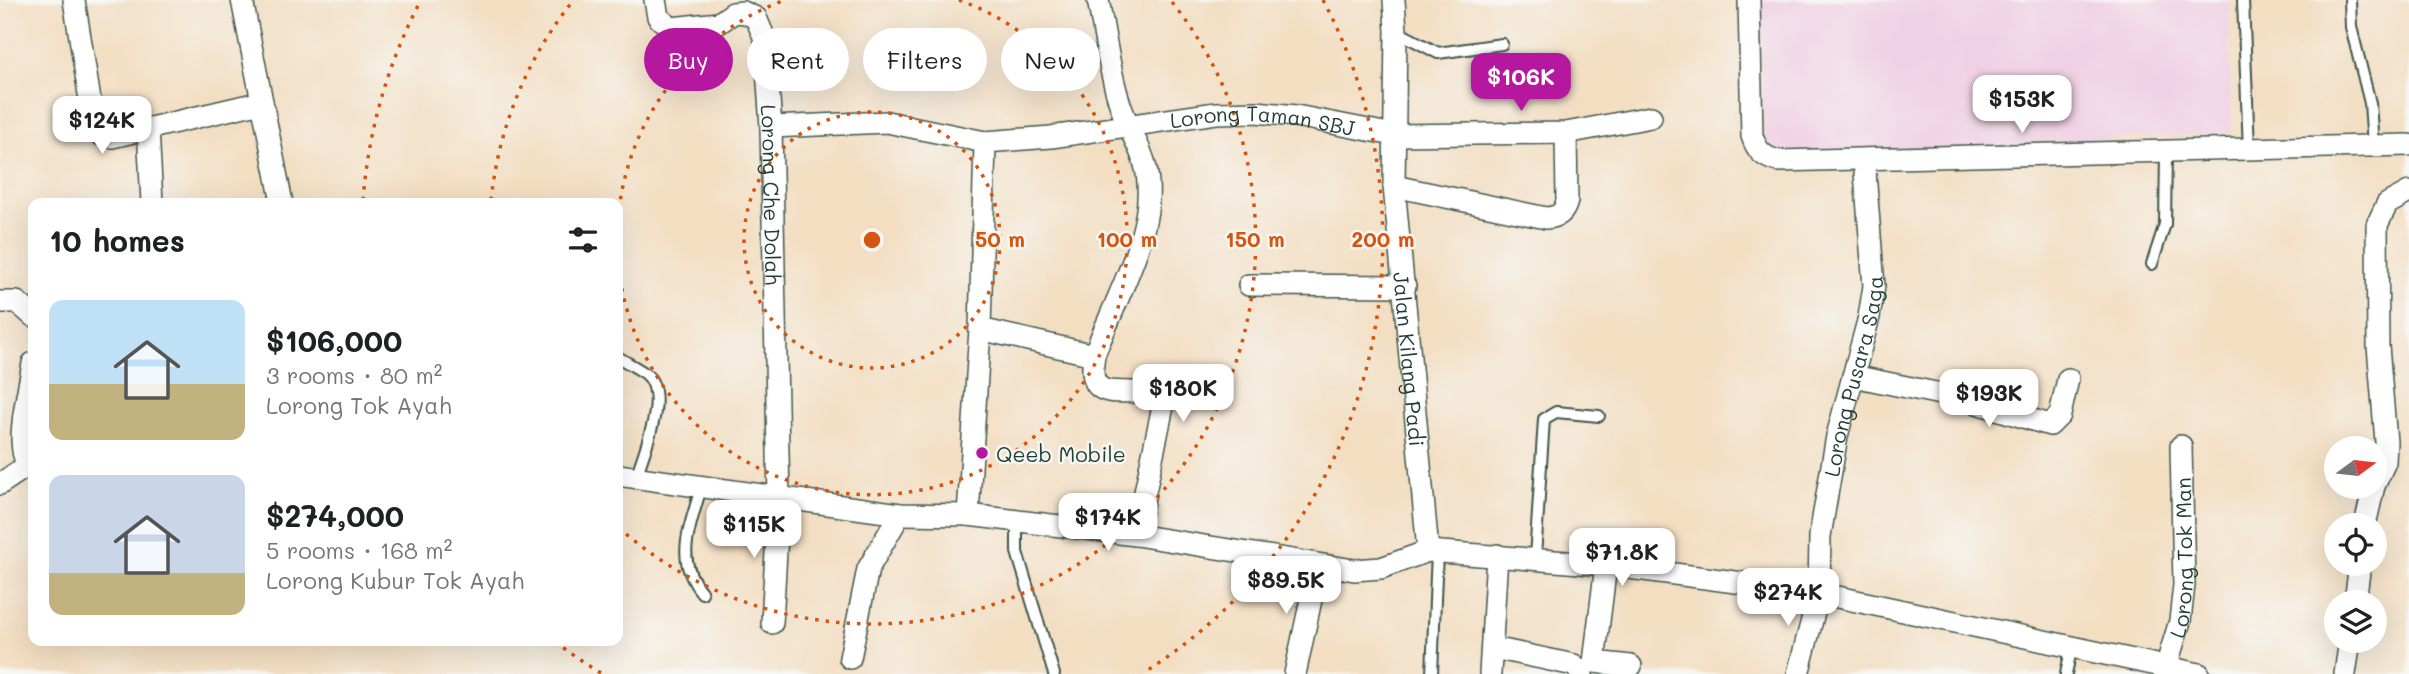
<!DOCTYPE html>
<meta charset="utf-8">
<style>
:root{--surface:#fff;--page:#f6f6f6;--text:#202124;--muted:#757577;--accent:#b5179e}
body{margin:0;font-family:Mali,sans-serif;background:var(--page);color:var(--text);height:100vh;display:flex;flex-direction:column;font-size:26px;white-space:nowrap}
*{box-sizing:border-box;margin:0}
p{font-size:23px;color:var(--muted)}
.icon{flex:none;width:38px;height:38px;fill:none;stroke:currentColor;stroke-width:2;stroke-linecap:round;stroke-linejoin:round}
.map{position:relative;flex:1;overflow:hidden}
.side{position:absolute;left:28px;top:198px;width:595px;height:448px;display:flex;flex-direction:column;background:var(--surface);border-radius:14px;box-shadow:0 7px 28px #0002}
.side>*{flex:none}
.hud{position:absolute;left:644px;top:28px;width:665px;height:63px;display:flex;gap:14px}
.needle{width:46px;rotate:75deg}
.fabs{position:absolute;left:2324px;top:436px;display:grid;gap:14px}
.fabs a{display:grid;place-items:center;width:63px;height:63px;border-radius:50%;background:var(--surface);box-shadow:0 7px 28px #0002;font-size:35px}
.price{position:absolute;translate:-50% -60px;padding:0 16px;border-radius:14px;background:#fff;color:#222;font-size:23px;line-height:46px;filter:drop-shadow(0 2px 4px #0008)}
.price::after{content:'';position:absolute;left:50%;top:42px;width:21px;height:16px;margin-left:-10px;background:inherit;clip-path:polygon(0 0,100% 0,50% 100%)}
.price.active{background:var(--accent);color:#fff}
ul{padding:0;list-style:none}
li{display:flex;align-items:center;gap:21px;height:175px;padding:0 21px}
li span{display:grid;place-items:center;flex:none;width:196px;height:140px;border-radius:14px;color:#555}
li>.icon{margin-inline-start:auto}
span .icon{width:84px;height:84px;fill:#fffc;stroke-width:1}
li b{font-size:30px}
h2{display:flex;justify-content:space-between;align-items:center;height:84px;padding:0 21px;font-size:30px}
.pill{padding:0 24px;border-radius:32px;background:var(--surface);box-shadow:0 7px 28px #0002;font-size:24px;line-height:63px}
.pill.active{background:var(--accent);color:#fff}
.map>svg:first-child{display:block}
.built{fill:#f0d0e4}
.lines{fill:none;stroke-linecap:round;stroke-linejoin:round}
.service-casing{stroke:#3f5549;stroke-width:14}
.minor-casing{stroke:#3f5549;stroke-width:24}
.service{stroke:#fff;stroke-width:10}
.minor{stroke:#fff;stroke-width:21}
.ring{fill:none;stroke:#d45610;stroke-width:3.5;stroke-dasharray:3.5 7}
.poi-dot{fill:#b5179e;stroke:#f6f6f2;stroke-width:2.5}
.labels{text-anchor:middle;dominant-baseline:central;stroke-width:5;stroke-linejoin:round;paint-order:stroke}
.street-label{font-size:21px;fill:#1f3d34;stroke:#f6f6f2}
.poi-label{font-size:21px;fill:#1f3d34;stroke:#f6f6f2;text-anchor:start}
.centre{fill:#d45610;stroke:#f6f6f2;stroke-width:3.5}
.ring-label{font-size:21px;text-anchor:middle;font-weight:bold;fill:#d45610;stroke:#f6f6f2;stroke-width:5;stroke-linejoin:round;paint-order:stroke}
</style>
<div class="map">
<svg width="2409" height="674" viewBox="0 0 2409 674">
<rect width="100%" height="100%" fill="#f6f6f2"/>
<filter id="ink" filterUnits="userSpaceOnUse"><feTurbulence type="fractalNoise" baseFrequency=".0143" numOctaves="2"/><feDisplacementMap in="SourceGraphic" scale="14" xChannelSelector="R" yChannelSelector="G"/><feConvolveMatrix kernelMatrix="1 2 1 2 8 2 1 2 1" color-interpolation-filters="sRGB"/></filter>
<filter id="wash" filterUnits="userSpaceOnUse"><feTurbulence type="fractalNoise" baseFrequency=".00686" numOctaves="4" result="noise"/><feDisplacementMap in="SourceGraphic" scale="28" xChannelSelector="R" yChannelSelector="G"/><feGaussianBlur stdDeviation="1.57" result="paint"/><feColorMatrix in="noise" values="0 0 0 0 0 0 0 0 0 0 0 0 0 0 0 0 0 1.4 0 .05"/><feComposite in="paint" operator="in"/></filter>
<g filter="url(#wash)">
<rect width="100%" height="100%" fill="#f3dec2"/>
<path class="built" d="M1758 0H2229L2232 133 1765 157Z"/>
</g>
<g filter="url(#ink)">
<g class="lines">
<defs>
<path id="service" d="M2243 0 2249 150
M2350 0 2351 27 2370 103 2373 146
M1396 31 1438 53 1502 44
M2152 264 2165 224 2166 152
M618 357C627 363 638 368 646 374 670 395 643 452 636 478
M701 487C691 527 673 558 702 593
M1017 520V552L1054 674
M1535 558 1544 419 1556 412 1599 416
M1432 674 1437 551
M2066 674 2072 645"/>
<g id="minor">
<path d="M74 0 94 125 100 134 112 137 262 102"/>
<path d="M242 0 282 203"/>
<path id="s1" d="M655 0 658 17 671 28 719 23 733 13 743 12 756 18 765 39 771 127 779 498 772 623"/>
<path d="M1098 0C1105 34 1109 71 1120 104 1132 142 1151 155 1148 200 1146 245 1111 311 1094 355 1084 419 1141 372 1163 406L1136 535"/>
<path id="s2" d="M1394 0 1396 31 1394 186 1428 551"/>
<path d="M1749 0 1752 136C1757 151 1763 157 1778 161L2409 145"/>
<path d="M771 127 887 122 985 142"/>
<path d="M148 128 152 203"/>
<path d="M1394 186 1546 218C1559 217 1564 213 1567 201L1566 133"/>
<path d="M1249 285 1405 286"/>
<path d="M0 302H17L33 316"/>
<path d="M980 329 1094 355"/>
<path d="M33 363C30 386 10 457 33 469"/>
<path d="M1853 376 1960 398 2050 425 2060 415 2068 379"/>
<path d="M618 475 900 514 968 515 1136 535 1354 570 1381 568 1428 551 1606 565 1819 593 2199 674"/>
<path d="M0 484 27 466"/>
<path d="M2375 484 2385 462 2386 442 2378 346 2377 225 2387 204 2409 192"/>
<path id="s3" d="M968 515 980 329 985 142 1051 137 1216 113 1256 112 1296 116 1394 135 1566 133 1651 117"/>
<path d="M2365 525 2374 486"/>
<path d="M1606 565 1594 662 1631 666"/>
<path d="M2355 602 2360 564"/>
<path d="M1493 648 1574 665 1582 674"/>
<path d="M850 658 868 569 900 514"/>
<path d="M1295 674 1318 567"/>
<path d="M1490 674 1497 555"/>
<path id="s4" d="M1798 674 1819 593 1820 536 1837 436 1869 317 1874 286 1864 160"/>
<path id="s5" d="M2164 674 2180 621 2184 585 2181 446"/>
<path d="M2345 674 2350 640"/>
</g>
</defs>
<use href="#service" class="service-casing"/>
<use href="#minor" class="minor-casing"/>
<use href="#service" class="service"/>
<use href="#minor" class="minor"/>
</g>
</g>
<g class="ring">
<circle cx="872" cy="240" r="128"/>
<path d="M618 220A255 255 0 0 1 785 0M959 0A255 255 0 1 1 618 260"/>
<path d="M491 200A383 383 0 0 1 572 2M1172 2A383 383 0 0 1 618 527"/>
<path d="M601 673A511 511 0 0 1 557 643M363 200A511 511 0 0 1 421 0M1323 0A511 511 0 0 1 1143 673"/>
</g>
<circle class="poi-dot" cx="982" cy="453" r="7"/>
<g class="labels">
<g class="street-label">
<text stroke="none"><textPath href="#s3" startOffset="653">Lorong Taman SBJ</textPath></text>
<text stroke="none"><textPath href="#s1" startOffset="303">Lorong Che Dolah</textPath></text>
<text stroke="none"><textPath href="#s2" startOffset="360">Jalan Kilang Padi</textPath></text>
<text stroke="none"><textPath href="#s4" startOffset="304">Lorong Pusara Saga</textPath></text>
<text stroke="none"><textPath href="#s5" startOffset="119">Lorong Tok Man</textPath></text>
</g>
<g class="poi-label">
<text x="996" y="453">Qeeb Mobile</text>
</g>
</g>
<circle cx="872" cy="240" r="10" class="centre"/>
<g class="ring-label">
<text x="1000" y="247">50 m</text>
<text x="1127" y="247">100 m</text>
<text x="1255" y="247">150 m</text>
<text x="1383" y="247">200 m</text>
</g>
</svg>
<div class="fabs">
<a><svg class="needle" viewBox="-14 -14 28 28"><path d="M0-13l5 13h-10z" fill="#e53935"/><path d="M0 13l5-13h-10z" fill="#757577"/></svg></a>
<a><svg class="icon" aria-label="locate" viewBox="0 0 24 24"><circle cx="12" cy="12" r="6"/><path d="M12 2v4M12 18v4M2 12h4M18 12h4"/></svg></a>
<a><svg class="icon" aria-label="layers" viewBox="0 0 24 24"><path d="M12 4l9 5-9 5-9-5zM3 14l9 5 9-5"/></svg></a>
</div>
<b class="price active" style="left:1521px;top:113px">$106K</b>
<b class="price" style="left:2022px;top:135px">$153K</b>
<b class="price" style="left:102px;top:156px">$124K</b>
<b class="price" style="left:1183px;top:424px">$180K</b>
<b class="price" style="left:1989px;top:429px">$193K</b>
<b class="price" style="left:1108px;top:553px">$174K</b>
<b class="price" style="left:754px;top:560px">$115K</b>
<b class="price" style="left:1622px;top:588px">$71.8K</b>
<b class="price" style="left:1286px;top:616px">$89.5K</b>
<b class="price" style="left:1788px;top:628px">$274K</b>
<div class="hud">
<a class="pill active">Buy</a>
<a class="pill">Rent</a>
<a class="pill">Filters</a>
<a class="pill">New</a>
</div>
<section class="side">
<h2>10 homes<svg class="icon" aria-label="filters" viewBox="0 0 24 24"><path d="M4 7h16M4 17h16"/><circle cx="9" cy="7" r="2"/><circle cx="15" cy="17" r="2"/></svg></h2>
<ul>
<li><span style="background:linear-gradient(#bfe0f5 60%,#c2b280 0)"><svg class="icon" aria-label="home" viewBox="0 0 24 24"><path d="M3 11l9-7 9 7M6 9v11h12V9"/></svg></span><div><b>$106,000</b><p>3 rooms · 80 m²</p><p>Lorong Tok Ayah</p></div></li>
<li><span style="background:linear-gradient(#c9d6e8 70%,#c2b280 0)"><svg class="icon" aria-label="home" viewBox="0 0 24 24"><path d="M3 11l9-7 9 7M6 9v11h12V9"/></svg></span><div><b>$274,000</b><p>5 rooms · 168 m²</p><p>Lorong Kubur Tok Ayah</p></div></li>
</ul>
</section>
</div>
